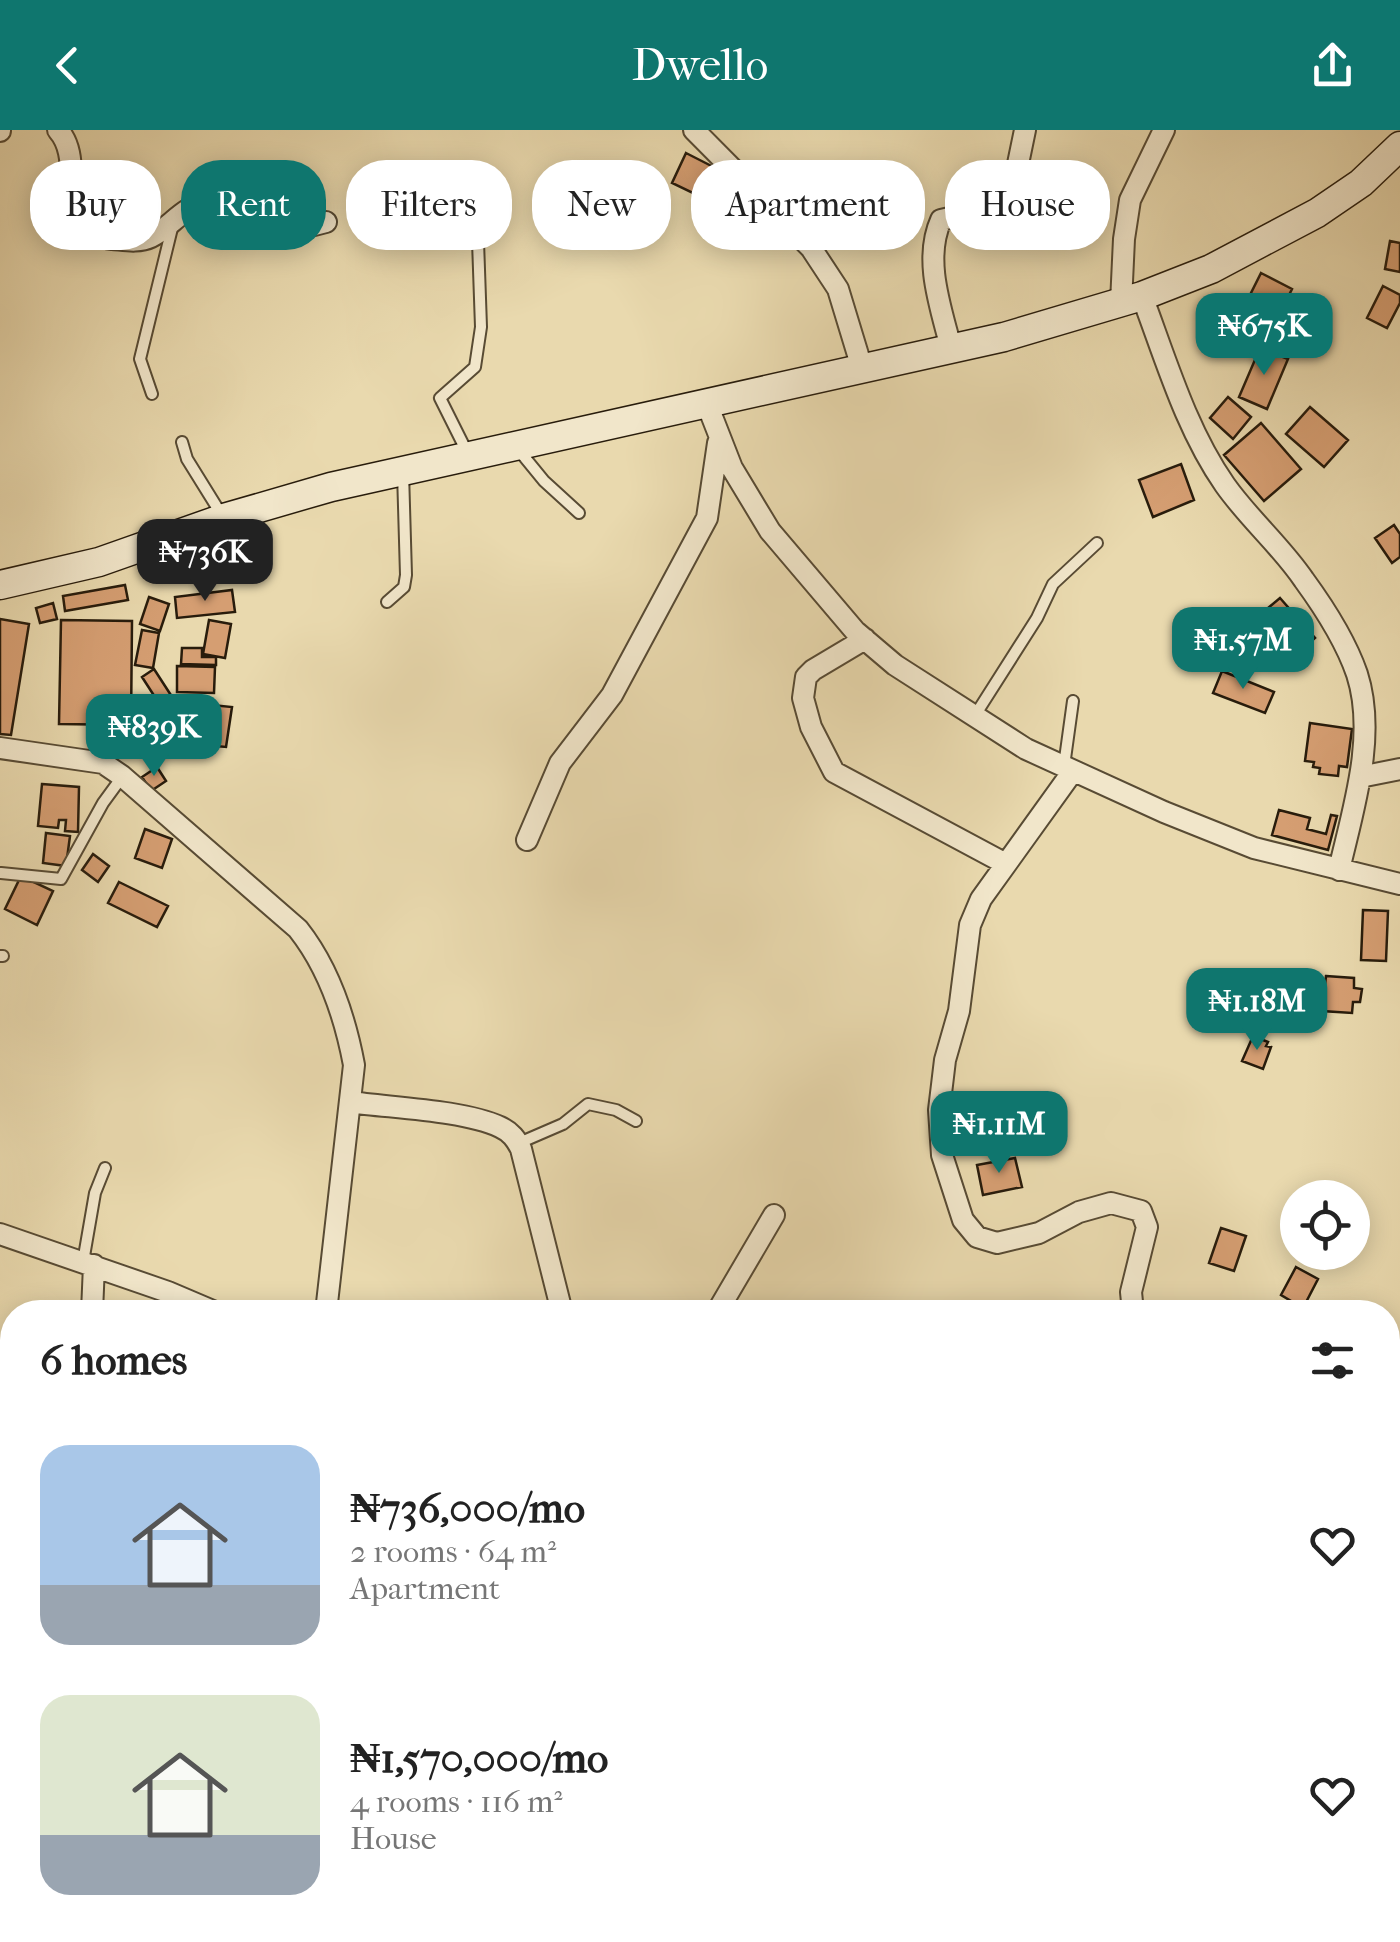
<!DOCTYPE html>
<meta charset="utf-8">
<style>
:root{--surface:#fff;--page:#f2f2f2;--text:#222;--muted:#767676;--accent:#0f766e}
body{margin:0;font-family:"IM FELL French Canon",serif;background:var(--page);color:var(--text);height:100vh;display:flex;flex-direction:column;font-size:38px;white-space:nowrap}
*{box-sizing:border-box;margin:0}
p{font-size:32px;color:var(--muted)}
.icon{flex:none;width:55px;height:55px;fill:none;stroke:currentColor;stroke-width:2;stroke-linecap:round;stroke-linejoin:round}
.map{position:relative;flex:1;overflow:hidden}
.panel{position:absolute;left:0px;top:1170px;width:1400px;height:642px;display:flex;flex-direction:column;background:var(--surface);border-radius:40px 40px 0 0;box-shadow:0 5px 25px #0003}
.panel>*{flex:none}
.top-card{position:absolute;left:30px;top:30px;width:1340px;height:90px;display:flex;gap:20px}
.tools{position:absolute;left:1280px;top:1050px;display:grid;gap:20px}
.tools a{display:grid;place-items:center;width:90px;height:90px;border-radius:50%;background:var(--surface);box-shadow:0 5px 25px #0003;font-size:50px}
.price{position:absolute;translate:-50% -85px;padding:0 22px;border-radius:20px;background:var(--accent);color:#fff;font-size:32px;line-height:65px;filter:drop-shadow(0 2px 5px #0008)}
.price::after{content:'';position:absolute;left:50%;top:60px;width:30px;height:22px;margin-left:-15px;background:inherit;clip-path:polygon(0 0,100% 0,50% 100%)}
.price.active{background:#222;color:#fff}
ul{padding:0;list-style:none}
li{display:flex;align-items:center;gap:30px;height:250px;padding:0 40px}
li span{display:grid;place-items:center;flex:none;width:280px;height:200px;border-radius:30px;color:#555}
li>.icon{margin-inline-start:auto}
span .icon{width:120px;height:120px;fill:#fffc;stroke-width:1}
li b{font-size:42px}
h2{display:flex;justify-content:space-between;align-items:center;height:120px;padding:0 40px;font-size:42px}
.tag{padding:0 35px;border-radius:40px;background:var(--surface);box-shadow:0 5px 25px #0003;font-size:35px;line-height:90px}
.tag.active{background:var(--accent);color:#fff}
header{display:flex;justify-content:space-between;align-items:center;height:130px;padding:0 40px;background:var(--accent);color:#fff;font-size:45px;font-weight:600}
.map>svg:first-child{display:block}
.building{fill:#d59e72;stroke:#281c0c;stroke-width:2.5}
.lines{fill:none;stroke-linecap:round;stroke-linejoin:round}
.lane-casing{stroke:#584b34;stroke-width:14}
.street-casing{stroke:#584b34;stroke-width:24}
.secondary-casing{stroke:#281c0c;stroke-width:31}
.lane{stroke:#f1e6ca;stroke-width:10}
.street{stroke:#f1e6ca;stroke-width:20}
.secondary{stroke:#f1e6ca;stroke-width:28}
</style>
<header><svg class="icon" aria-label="back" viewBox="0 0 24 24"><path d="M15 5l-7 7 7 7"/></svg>Dwello<svg class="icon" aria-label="share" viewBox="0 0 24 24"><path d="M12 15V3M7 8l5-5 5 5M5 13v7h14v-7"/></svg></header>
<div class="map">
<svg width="1400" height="1812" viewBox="0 0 1400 1812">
<rect width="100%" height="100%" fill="#e9d9ae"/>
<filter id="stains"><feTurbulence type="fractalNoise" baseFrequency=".002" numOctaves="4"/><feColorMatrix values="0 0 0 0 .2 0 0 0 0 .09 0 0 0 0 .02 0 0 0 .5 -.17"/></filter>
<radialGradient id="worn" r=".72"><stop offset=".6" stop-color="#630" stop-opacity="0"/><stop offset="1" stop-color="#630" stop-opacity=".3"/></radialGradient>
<path class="building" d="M686 23 733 47 720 76 672 53Z
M1390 111 1400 113V142L1385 139Z
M1261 143 1292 159 1270 203 1239 187Z
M1383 156 1400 165V173L1387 198 1367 188Z
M1260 218 1288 229 1267 279 1239 267Z
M1228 267 1251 287 1233 309 1210 288Z
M1310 277 1348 310 1324 337 1286 304Z
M1261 293 1301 339 1264 371 1224 325Z
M1181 334 1194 370 1153 387 1139 350Z
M1394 395 1400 404V427L1392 433 1375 408Z
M125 455 128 470 65 481 63 466Z
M232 460 235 482 177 488 175 467Z
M149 467 169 474 160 501 140 494Z
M1280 468 1315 508 1296 525 1290 519 1284 524 1262 499 1268 493 1261 484Z
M53 473 57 489 40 493 36 478Z
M0 489 29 494 11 605 0 604Z
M61 490 132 491 131 595 59 594Z
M209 490 231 494 225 528 203 524Z
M142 500 159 503 153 538 135 535Z
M182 518H202V527H216V535L181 534Z
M177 536 215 537 214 563 177 562Z
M154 539 176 573 164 581 142 547Z
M1222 541 1274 562 1265 583 1213 563Z
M192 573 232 577 226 617 194 614 196 591 190 590Z
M165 584 179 586 173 621 159 618Z
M1310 593 1352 599 1347 637 1339 636 1338 646 1319 644 1320 638 1313 637 1314 632 1305 631Z
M157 637 166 651 151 661 142 647Z
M42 654 79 657 78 702 65 701 66 690H59L58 698 38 696Z
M1279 680 1310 688 1307 699 1326 704 1331 685 1337 686 1328 720 1272 705Z
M145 699 172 709 162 738 135 728Z
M46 703 70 706 66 736 43 733Z
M93 724 109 736 98 752 82 740Z
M21 746 53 761 37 795 5 779Z
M119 752 168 776 157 797 108 773Z
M1363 780 1388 781 1386 831 1361 830Z
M1326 846 1354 848V858L1362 859 1360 872H1353L1352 883 1322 881Z
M1253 906 1268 912 1266 916 1271 917 1263 939 1242 931Z
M1015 1028 1022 1057 983 1065 977 1035Z
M1221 1098 1246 1106 1234 1141 1209 1133Z
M1296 1137 1318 1149 1303 1178 1281 1165Z
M1388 1578 1400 1613 1388 1617Z
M1397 1653 1400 1661V1700L1398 1695 1394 1697 1388 1680V1657Z
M1198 1800H1241L1242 1807 1230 1812H1201Z"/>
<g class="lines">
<defs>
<path id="lane" d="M152 264 140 229 173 94
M182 312 187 329 223 387
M517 318 544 351 579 383
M467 322 440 268 475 237 481 197 478 111
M387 472 404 457 406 445 403 342
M974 587 1037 488 1053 454 1097 413
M1064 636 1073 571
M1 743 61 749 103 673 122 647
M0 826H3
M519 1013 563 994 588 974 616 980 636 991
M83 1132 95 1063 105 1038"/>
<path id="street" d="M58 0C82 27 61 69 85 96 92 104 102 108 112 109 125 110 138 113 151 107 172 97 184 73 211 73 233 73 253 95 272 106L326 92
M694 0 811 118 838 159 862 238
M0 1V0
M1013 58 1025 0
M1142 166C1166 230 1186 299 1225 355 1249 389 1281 416 1304 450 1323 476 1346 512 1357 544 1377 606 1353 679 1339 740
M1121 173 1124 109 1130 70 1164 0
M951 218C941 178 923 130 941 90L967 84
M707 274 732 338 770 401 855 501 895 535 1026 619 1164 682 1254 718 1400 754
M865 509 813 540 806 547 803 568 811 597 834 642 1006 734
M0 618 103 633 122 646 298 799C328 837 345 887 354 935L326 1182
M1073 641 981 769 970 795 959 881 945 930 939 980 942 1025 963 1090 977 1107 997 1113 1039 1103 1079 1082 1111 1073 1141 1081 1147 1097 1131 1162 1133 1182
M1360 647 1400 639
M527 710 560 633 612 565 707 388 718 313
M350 972C392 978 463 980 500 997 511 1002 516 1009 521 1019L562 1182
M0 1104 168 1162 215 1182
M92 1182 94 1135
M717 1182 774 1085
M0 1303 12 1293
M0 1566 12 1570
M1388 1757 1400 1755
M336 1800 339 1812
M633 1800 638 1812
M1309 1800 1318 1812
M268 1812 275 1800
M1248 1812 1259 1800"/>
<path id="secondary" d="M0 455 99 432 224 388 331 357 1004 207 1142 166 1211 139 1317 83 1361 53 1400 16"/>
</defs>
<use href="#lane" class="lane-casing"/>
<use href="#street" class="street-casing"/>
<use href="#secondary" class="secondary-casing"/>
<use href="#lane" class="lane"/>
<use href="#street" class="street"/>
<use href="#secondary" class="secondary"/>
</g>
<rect width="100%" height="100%" filter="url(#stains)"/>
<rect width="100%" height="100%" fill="url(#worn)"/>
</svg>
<div class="tools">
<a><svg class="icon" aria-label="locate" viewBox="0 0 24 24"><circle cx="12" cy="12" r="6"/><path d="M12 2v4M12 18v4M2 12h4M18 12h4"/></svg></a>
</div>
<b class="price" style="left:1264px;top:248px">₦675K</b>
<b class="price active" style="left:205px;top:474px">₦736K</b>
<b class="price" style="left:1243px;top:562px">₦1.57M</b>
<b class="price" style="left:154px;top:649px">₦839K</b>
<b class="price" style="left:1257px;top:923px">₦1.18M</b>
<b class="price" style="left:999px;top:1046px">₦1.11M</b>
<div class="top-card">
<a class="tag">Buy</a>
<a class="tag active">Rent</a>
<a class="tag">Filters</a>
<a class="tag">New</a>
<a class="tag">Apartment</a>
<a class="tag">House</a>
</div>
<section class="panel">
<h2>6 homes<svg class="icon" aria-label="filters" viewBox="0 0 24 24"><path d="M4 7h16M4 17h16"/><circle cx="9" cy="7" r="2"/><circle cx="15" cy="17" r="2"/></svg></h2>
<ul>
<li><span style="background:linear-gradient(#a9c7e8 70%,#9aa5b1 0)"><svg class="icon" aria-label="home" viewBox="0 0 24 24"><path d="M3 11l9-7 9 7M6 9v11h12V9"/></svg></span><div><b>₦736,000/mo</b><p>2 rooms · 64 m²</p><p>Apartment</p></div><svg class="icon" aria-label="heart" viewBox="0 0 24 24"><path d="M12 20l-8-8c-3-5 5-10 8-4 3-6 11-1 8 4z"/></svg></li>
<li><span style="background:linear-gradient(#dfe7d0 70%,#9aa5b1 0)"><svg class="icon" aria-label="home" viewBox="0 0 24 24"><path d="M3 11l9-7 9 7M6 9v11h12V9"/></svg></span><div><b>₦1,570,000/mo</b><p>4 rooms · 116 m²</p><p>House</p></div><svg class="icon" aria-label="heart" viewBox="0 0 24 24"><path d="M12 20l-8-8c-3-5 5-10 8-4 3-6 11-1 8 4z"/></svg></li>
</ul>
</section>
</div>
